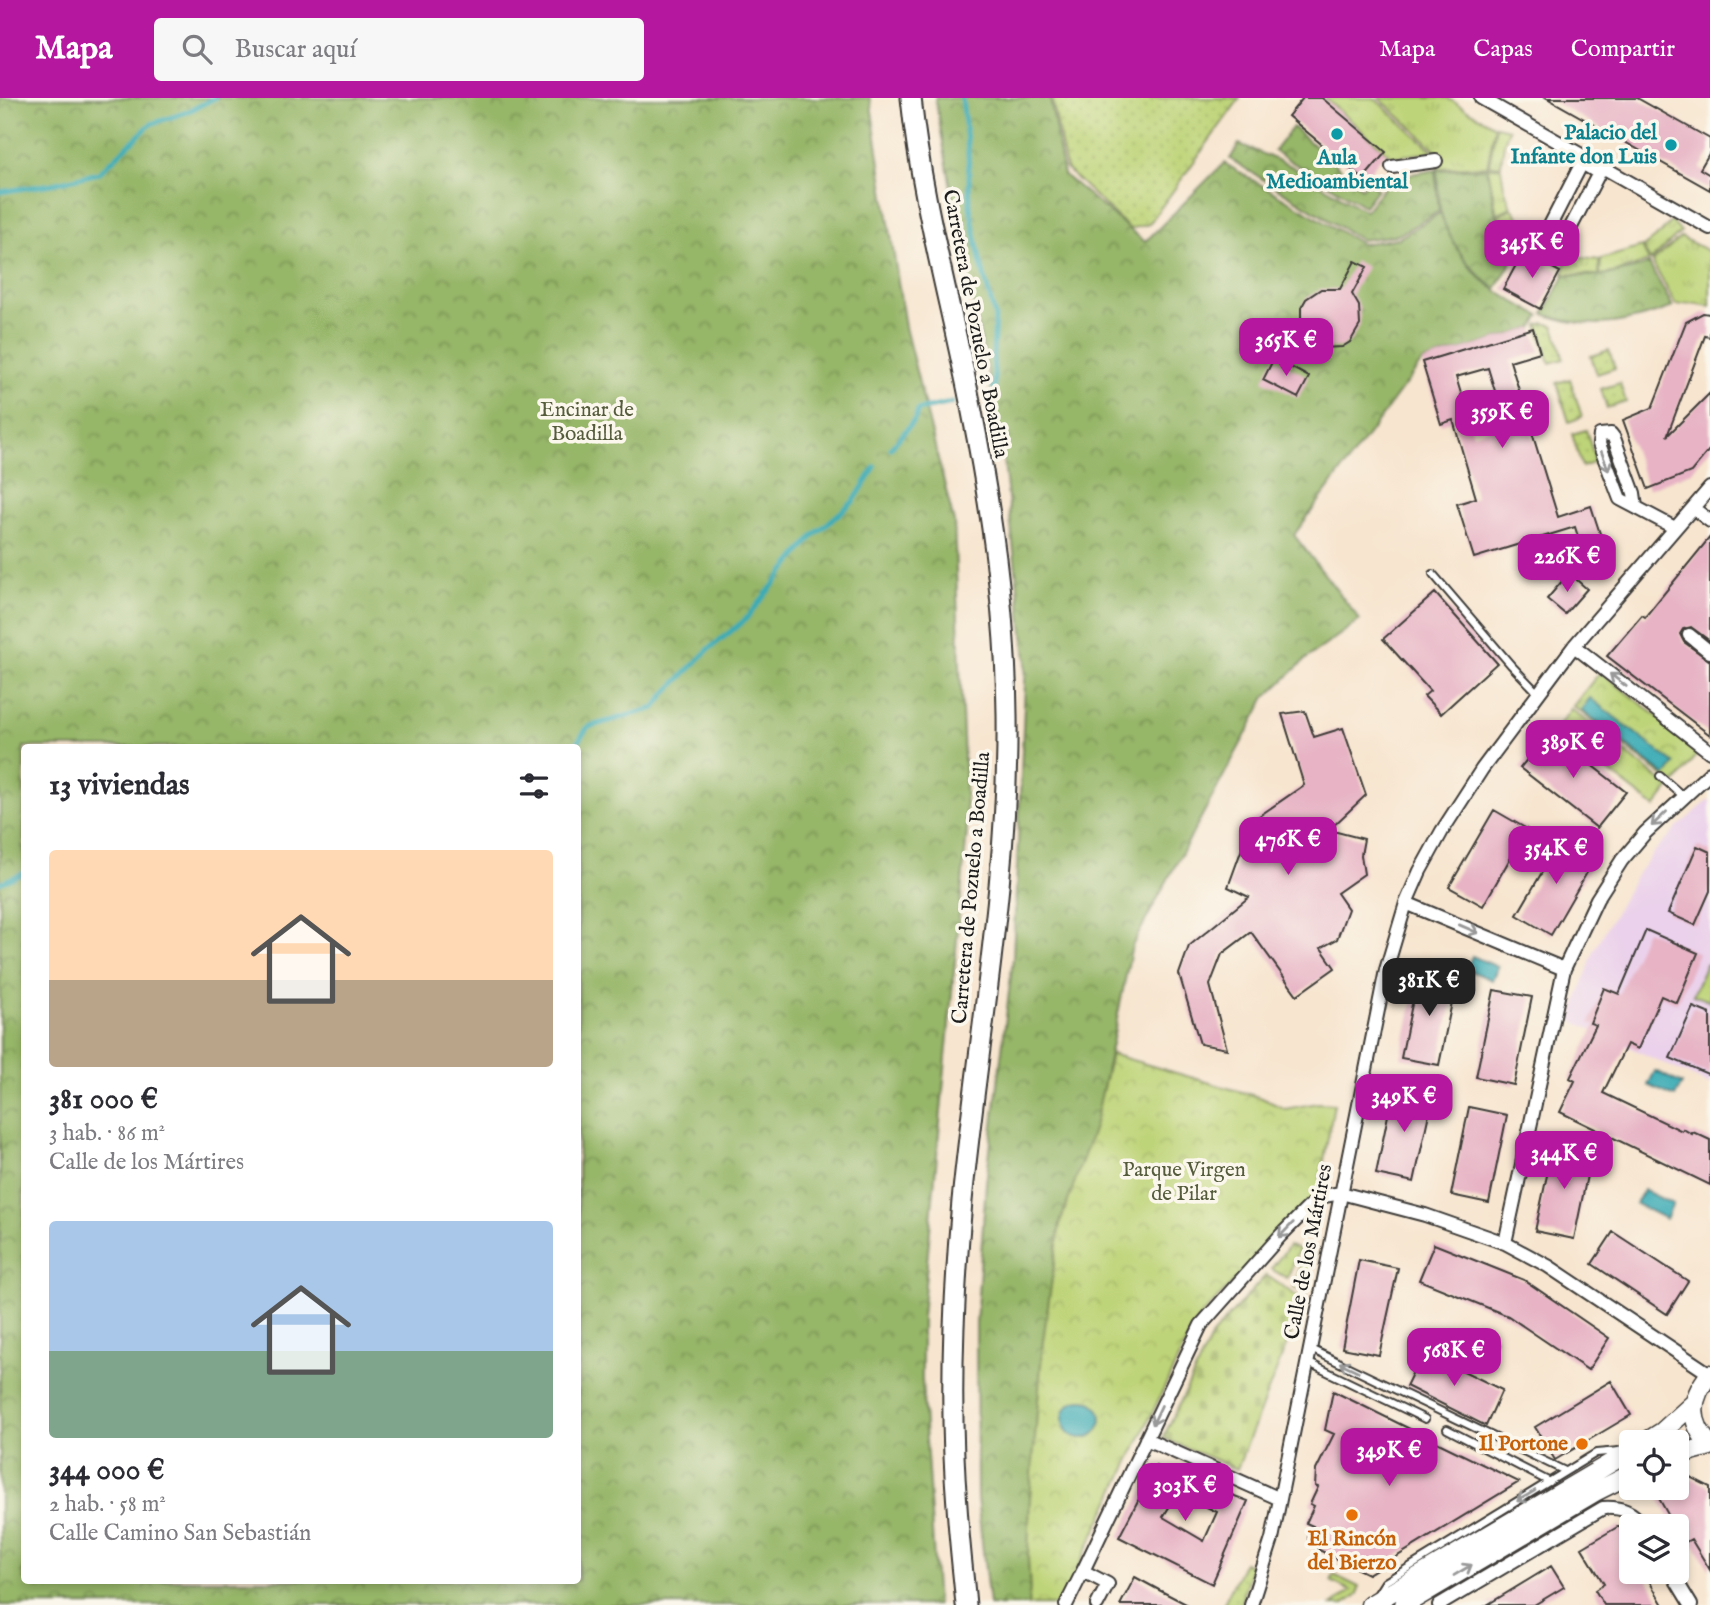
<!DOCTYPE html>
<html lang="es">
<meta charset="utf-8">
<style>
:root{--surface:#fff;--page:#f7f7f7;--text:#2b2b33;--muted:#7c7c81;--accent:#b5179e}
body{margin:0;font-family:"IM FELL English",serif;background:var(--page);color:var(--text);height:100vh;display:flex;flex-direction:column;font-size:26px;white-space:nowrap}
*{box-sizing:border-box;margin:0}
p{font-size:23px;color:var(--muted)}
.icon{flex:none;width:38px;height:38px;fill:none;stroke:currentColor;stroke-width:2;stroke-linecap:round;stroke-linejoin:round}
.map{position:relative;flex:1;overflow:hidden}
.side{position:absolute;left:21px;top:646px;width:560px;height:840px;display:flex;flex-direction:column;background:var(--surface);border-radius:7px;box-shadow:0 4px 10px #0003}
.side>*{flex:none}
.fabs{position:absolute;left:1619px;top:1332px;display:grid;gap:14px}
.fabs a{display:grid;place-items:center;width:70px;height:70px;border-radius:7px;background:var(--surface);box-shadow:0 4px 10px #0003;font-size:35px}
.price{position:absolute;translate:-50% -60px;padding:0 16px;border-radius:14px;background:var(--accent);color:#fff;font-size:23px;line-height:46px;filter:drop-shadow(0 2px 4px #0008)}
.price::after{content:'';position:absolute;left:50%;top:42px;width:21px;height:16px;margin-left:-10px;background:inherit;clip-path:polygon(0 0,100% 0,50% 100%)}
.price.on{background:#222;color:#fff}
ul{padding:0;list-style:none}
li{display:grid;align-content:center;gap:14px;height:371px;padding:0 28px}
li span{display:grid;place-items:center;height:217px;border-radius:7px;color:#555}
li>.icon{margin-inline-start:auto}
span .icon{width:126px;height:126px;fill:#fffc;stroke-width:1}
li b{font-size:30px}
h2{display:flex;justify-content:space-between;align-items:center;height:84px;padding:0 28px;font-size:30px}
header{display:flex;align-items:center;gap:42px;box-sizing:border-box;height:98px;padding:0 35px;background:var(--accent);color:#fff}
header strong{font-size:33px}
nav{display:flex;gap:38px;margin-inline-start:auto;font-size:24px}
.search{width:490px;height:63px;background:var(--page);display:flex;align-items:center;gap:18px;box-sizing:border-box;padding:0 24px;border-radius:7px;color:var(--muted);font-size:26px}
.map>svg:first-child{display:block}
.built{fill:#ebd1eb}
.grass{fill:url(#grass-tufts);stroke:#6d784a;stroke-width:2}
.forest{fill:url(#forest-crowns);stroke:#596942;stroke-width:2;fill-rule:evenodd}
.cemetery{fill:url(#cemetery-stones);stroke:#6d784a;stroke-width:2}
.park{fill:url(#park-crowns);stroke:#6d784a;stroke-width:2}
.garden{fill:url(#garden-dots);stroke:#6d784a;stroke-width:2}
.pitch{fill:#bed478;stroke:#6d784a;stroke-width:2}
.water{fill:#3aabb5;stroke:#2b6468;stroke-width:2}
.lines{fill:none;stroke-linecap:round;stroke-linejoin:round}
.stream{stroke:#3aabb5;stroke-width:5}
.building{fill:#e7b3c5;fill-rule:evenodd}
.lane-casing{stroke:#3d3a37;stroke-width:10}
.street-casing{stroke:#3d3a37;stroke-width:16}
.secondary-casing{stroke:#3d3a37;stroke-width:21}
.primary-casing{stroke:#3d3a37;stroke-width:23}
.lane{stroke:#fff;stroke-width:6}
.street{stroke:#fff;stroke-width:12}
.secondary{stroke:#fff;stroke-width:18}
.primary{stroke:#fff;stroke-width:19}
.oneway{stroke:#999}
.culture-dot{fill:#0f9aa8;stroke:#fbf7ec;stroke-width:2.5}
.food-dot{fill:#e8710a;stroke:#fbf7ec;stroke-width:2.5}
.labels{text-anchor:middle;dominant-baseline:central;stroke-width:7;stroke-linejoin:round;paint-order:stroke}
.culture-label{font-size:21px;font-weight:bold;fill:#0d838f;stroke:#fbf7ec;text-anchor:end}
.street-label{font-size:21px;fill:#1c1c1c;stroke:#fbf7ec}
.park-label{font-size:21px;fill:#555c3c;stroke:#fbf7ec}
.food-label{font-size:21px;font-weight:bold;fill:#c56008;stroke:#fbf7ec;text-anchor:end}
</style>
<header>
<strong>Mapa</strong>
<div class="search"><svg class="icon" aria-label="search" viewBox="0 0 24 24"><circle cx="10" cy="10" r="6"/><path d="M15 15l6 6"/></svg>Buscar aquí</div>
<nav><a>Mapa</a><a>Capas</a><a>Compartir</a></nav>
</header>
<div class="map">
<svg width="1710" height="1507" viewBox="0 0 1710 1507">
<defs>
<pattern id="grass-tufts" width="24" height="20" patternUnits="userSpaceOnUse" patternTransform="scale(1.75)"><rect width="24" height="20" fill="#bed478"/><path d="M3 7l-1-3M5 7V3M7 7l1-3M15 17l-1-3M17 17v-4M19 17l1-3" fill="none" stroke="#a3b567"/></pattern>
<pattern id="forest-crowns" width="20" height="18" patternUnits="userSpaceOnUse" patternTransform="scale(1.75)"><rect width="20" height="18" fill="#96b668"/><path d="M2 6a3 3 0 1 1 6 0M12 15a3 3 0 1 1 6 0" fill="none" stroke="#7a9355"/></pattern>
<pattern id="cemetery-stones" width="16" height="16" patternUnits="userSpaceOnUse" patternTransform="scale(1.75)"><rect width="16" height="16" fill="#bed478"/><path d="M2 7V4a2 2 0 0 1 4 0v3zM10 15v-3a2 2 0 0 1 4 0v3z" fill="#a3b567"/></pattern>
<pattern id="park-crowns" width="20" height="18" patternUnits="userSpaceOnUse" patternTransform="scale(1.75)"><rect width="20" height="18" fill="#bed478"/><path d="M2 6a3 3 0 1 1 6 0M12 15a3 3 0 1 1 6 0" fill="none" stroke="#a3b567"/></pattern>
<pattern id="garden-dots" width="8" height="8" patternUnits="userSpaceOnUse" patternTransform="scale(1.75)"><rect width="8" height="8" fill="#bed478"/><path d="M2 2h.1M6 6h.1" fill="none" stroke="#a3b567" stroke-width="1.8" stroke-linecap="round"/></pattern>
</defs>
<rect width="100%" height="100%" fill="#fbf7ec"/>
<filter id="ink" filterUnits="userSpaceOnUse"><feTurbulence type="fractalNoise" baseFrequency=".0143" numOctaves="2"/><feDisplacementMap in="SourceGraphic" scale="14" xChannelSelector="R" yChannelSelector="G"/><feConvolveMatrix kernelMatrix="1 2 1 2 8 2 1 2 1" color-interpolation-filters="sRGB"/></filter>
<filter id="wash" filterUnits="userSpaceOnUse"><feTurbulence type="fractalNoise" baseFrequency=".00686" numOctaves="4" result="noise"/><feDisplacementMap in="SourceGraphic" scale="28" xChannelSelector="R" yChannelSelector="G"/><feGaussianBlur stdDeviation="1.57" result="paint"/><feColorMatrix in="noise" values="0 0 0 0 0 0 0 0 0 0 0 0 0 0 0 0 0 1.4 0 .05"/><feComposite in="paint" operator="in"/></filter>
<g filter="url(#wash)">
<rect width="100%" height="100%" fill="#f7e5cf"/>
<path class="built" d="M1710 701V987L1571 922 1594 853 1633 782 1654 754 1677 730Z"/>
<path class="grass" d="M1325 0H1374L1434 54 1392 59Z
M1379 0H1447L1495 28 1487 68 1437 70V53Z
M1496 28 1509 31 1504 45 1501 67 1489 68Z
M1501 69 1504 89 1511 109 1497 116 1488 70Z
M1512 110 1527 131 1536 137 1532 144 1520 150 1498 118Z
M1671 123 1681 134 1650 163 1643 149 1661 135Z
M1681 139 1710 154V208L1692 205 1676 207 1652 164Z
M1642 149 1649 163 1617 174 1600 177 1601 161Z
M1567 156 1573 159 1599 162V177L1564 176Z
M1571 611 1670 690 1655 709 1555 632Z
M1334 1477 1359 1489 1358 1497 1343 1507H1332L1351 1493 1331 1483Z"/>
<path class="forest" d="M0 0H870L905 229 954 424 967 733 922 1219V1282L937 1507H0ZM24 649H578V1482H24Z
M935 0H1050L1064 77 1145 144 1224 65 1362 146 1399 140 1440 115C1464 176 1485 188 1540 218L1533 230 1422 264 1294 437 1360 522 1306 561 1266 599 1132 848 1095 1028 1060 1126 1043 1243 1030 1401 1028 1459 1030 1491 1028 1507H989L977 1400 976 1225 986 1085 1013 860 1026 561 1001 338 957 124Z
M1293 29 1362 90 1368 83 1377 91 1364 108 1274 53Z
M1239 46 1289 67 1365 113 1392 79 1435 72 1439 113 1398 137 1361 142 1230 61Z
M1487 70 1496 118 1519 151 1496 191C1471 174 1446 141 1440 111 1438 98 1438 85 1437 72Z
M1649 166 1673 209C1629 225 1590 234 1544 216L1565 177C1596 180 1621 176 1649 166Z"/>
<path class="cemetery" d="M1266 1177 1304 1203 1237 1371 1163 1340 1213 1236Z"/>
<path class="park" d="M1600 574 1701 652 1674 687 1573 608Z
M1111 956 1262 1000 1285 1011 1318 1005 1334 1006 1318 1096 1197 1222 1060 1507H1028L1030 1491 1028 1459 1030 1401 1043 1243 1060 1126 1094 1029Z"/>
<path class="garden" d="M1052 0H1240L1149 126 1130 131 1066 71Z
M1545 225 1554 228 1564 261 1550 265 1538 227Z
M1609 252 1615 270 1597 276 1591 258Z
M1570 281 1582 319 1569 324 1557 285Z
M1620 285 1626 304 1607 310 1601 291Z
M1586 332 1596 364 1582 369 1572 336Z
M1289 1148 1299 1151 1287 1180 1271 1171Z
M1305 1154 1314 1157 1306 1196 1294 1189Z
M1244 1464 1252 1468 1240 1507H1223Z"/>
<path class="pitch" d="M1706 866 1710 868V903L1693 897Z"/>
<path class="water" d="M1590 600 1675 666 1666 678 1581 612Z
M1472 858 1498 869 1492 882 1466 871Z
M1655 973 1682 986 1675 999 1648 987Z
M1643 1092 1673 1106 1666 1121 1636 1106Z
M1463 1225 1494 1240 1487 1255 1456 1240Z
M1063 1321a19 19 0 1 1 38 0a19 19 0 1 1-38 0Z"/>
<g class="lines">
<path class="stream" d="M962 0 968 52 970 108 980 162 995 219 993 258 995 290 993 291
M0 94 52 86 99 75 151 26 187 14 215 0
M891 350 915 321 918 312 952 305
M574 649 588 629 655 610 665 596 709 551 745 522 813 438 854 403 875 369
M0 785 24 775"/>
</g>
<g id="blocks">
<path class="building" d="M1303 0H1322L1386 54 1363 81 1288 18Z
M1547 0H1637L1710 41V54L1700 71 1710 77V92Z
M1523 154 1560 174 1540 211 1503 191Z
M1355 163 1367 169 1352 196 1359 208 1360 227 1350 244 1342 249 1322 250 1306 238 1301 229V210L1306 201 1321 191H1340Z
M1703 215 1710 216V239L1705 238 1667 338 1710 295V351L1691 374 1648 391 1623 322 1652 310 1686 224Z
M1533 230 1540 254 1510 263 1558 419 1591 408 1609 463 1588 470 1575 429 1474 460 1457 406 1476 400 1453 322 1441 326 1422 264ZM1488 270 1505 326 1473 336 1456 279Z
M1274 260 1309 279 1298 300 1263 282Z
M1710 439V543L1691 529 1683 531 1680 536 1684 544 1710 563V637L1607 558 1642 517 1645 519Z
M1569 475 1587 491 1565 516 1547 501Z
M1435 495 1497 565 1441 616 1424 598 1430 593 1383 541Z
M1305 613 1314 639 1343 630 1366 697 1329 732 1364 741 1361 757 1364 776 1337 795 1348 811 1337 841 1321 850 1335 870 1297 897 1251 834 1222 856 1210 887 1227 951 1200 946 1179 876 1189 848 1249 799 1228 789 1252 723 1304 687 1282 616Z
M1549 634 1626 694 1597 730 1520 670Z
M1494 712 1527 731 1483 808 1449 789Z
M1562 740 1596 759 1551 837 1517 817Z
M1697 748 1710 754V793L1695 827 1668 815Z
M1646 832 1698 855 1677 905 1661 898 1638 951 1627 946 1603 995 1682 1033 1683 1031 1692 1036 1693 1034 1710 1042V1087L1560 1014 1575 983 1570 980 1596 927 1590 925 1604 890 1619 896Z
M1419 872 1457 880 1439 967 1401 960Z
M1494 892 1532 899 1514 987 1476 979Z
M1693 909 1710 916V977L1670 960Z
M1394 988 1433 997 1414 1084 1376 1076Z
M1469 1009 1507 1017 1489 1105 1451 1097Z
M1554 1045 1592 1053 1574 1141 1535 1133Z
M1613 1134 1688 1183 1667 1216 1592 1166Z
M1434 1146 1524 1182 1609 1240 1588 1272 1508 1218 1419 1182Z
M1359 1162 1398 1170 1379 1257 1342 1250Z
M1423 1253 1502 1292 1486 1328 1406 1288Z
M1611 1283 1631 1317 1555 1362 1535 1329Z
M1333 1293 1418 1335 1519 1384 1368 1476 1309 1447 1308 1439 1313 1428 1306 1425 1314 1408 1310 1406 1318 1389 1315 1388 1316 1372 1334 1336 1325 1332Z
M1156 1368 1248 1403 1212 1486 1119 1439ZM1178 1395 1217 1414 1204 1443 1163 1419Z
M1688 1378 1710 1389V1472L1691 1441 1684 1445 1657 1397 1670 1390H1676V1385Z
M1619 1428 1631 1447V1474H1644L1663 1507H1604L1595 1492 1604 1486 1582 1450Z
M1551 1468 1564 1489 1534 1507H1487Z
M1135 1479 1159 1492 1188 1507H1120Z"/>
</g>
</g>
<g filter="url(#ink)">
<use href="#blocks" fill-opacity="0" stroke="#3d3a37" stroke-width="2"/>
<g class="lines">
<defs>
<path id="lane" d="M1433 476 1511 567 1538 595
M1660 678 1683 698
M1309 1250 1565 1373
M1307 1264 1425 1321
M1447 1331 1550 1384
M1378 1495 1385 1484 1596 1355 1619 1353"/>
<path id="street" d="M1481 0 1710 130
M1582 65 1599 75 1560 150 1543 141Z
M1392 69 1436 63
M1636 409 1634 395 1614 340 1611 336 1600 337 1599 346 1620 401 1675 430
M1693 410 1710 423
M1689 537 1710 554
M1574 548 1710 654
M1406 805 1564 871
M1505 1145 1564 871 1597 801 1622 762 1645 735 1710 675
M1146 1341 1280 1401
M1083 1473 1201 1227 1281 1137 1314 1104 1324 1098 1341 1095 1425 1117 1505 1145 1548 1168 1710 1276
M1671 1474 1691 1507
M1066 1507 1083 1473 1108 1486 1097 1507
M1251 1507 1272 1441 1386 872 1406 805 1420 773 1442 733 1482 671 1574 548 1710 390
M1439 1507 1603 1410C1622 1409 1632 1413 1644 1428"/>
<path id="secondary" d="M1710 1276C1690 1300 1688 1323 1710 1347
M1646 1344 1662 1334 1694 1305
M1676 1357 1710 1348
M1370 1507 1631 1353
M1404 1507 1595 1394 1631 1376"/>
<path id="primary" d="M911 0C922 107 952 209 972 314 992 414 1006 516 1007 617 1009 780 978 941 962 1103 953 1204 949 1308 957 1408 959 1441 963 1474 966 1507"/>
</defs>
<use href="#lane" class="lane-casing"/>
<use href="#street" class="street-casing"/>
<use href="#secondary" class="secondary-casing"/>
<use href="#primary" class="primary-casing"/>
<use href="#lane" class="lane"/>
<use href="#street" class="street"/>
<use href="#secondary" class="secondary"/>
<use href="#primary" class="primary"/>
</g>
<defs><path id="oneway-shaft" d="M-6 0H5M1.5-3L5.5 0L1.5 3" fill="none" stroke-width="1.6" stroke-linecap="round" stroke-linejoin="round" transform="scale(1.75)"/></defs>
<g class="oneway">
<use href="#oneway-shaft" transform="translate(1605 363) rotate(69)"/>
<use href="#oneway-shaft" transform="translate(1618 582) rotate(-142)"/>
<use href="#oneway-shaft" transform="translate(1659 721) rotate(136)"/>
<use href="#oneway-shaft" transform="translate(1469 831) rotate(23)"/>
<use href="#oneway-shaft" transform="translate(1286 1132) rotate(134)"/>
<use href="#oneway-shaft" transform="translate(1349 1269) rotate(-154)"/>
<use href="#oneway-shaft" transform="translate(1157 1317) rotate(115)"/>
<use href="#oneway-shaft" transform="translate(1526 1398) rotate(149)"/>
<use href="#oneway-shaft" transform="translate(1463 1472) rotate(-31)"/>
</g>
</g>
<g class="culture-dot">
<circle cx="1337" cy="36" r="7"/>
<circle cx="1671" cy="47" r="7"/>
</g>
<g class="food-dot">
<circle cx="1582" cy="1346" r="7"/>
<circle cx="1352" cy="1417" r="7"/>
</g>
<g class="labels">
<g class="culture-label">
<text x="1657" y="35">Palacio del<tspan x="1657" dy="24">Infante don Luis</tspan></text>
<text x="1337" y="60" text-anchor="middle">Aula<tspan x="1337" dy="24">Medioambiental</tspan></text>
</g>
<g class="street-label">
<text transform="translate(975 226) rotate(79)">Carretera de Pozuelo a Boadilla</text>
<text transform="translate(972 790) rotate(-85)">Carretera de Pozuelo a Boadilla</text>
<text transform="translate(1309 1154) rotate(-79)">Calle de los Mártires</text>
</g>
<g class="park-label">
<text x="587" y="312">Encinar de<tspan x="587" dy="24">Boadilla</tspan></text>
<text x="1184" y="1072">Parque Virgen<tspan x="1184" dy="24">de Pilar</tspan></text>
</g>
<g class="food-label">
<text x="1568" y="1346">Il Portone</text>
<text x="1352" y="1441" text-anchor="middle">El Rincón<tspan x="1352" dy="24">del Bierzo</tspan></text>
</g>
</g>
</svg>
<div class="fabs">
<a><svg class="icon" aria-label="locate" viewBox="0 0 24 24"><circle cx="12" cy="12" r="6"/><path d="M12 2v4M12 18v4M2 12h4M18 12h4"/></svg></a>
<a><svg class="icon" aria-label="layers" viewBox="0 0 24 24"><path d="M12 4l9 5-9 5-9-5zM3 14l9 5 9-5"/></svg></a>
</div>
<b class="price" style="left:1532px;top:182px">345K €</b>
<b class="price" style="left:1286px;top:280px">365K €</b>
<b class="price" style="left:1502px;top:352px">359K €</b>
<b class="price" style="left:1567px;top:496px">226K €</b>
<b class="price" style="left:1573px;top:682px">389K €</b>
<b class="price" style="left:1288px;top:779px">476K €</b>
<b class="price" style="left:1556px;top:788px">354K €</b>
<b class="price on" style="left:1429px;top:920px">381K €</b>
<b class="price" style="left:1404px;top:1036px">349K €</b>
<b class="price" style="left:1564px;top:1093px">344K €</b>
<b class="price" style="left:1454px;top:1290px">568K €</b>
<b class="price" style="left:1389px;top:1390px">349K €</b>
<b class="price" style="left:1185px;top:1425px">303K €</b>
<section class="side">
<h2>13 viviendas<svg class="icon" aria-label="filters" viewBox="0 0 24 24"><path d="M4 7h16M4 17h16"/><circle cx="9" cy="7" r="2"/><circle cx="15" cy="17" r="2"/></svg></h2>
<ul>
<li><span style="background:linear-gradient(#ffd9b3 60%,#b9a48a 0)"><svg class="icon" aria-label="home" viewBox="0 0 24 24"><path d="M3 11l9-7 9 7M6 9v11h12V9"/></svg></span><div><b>381 000 €</b><p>3 hab. · 86 m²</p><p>Calle de los Mártires</p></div></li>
<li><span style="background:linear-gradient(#a9c7e8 60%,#7fa58c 0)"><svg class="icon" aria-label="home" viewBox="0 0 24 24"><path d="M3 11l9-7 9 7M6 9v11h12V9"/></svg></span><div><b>344 000 €</b><p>2 hab. · 58 m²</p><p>Calle Camino San Sebastián</p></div></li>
</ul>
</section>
</div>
